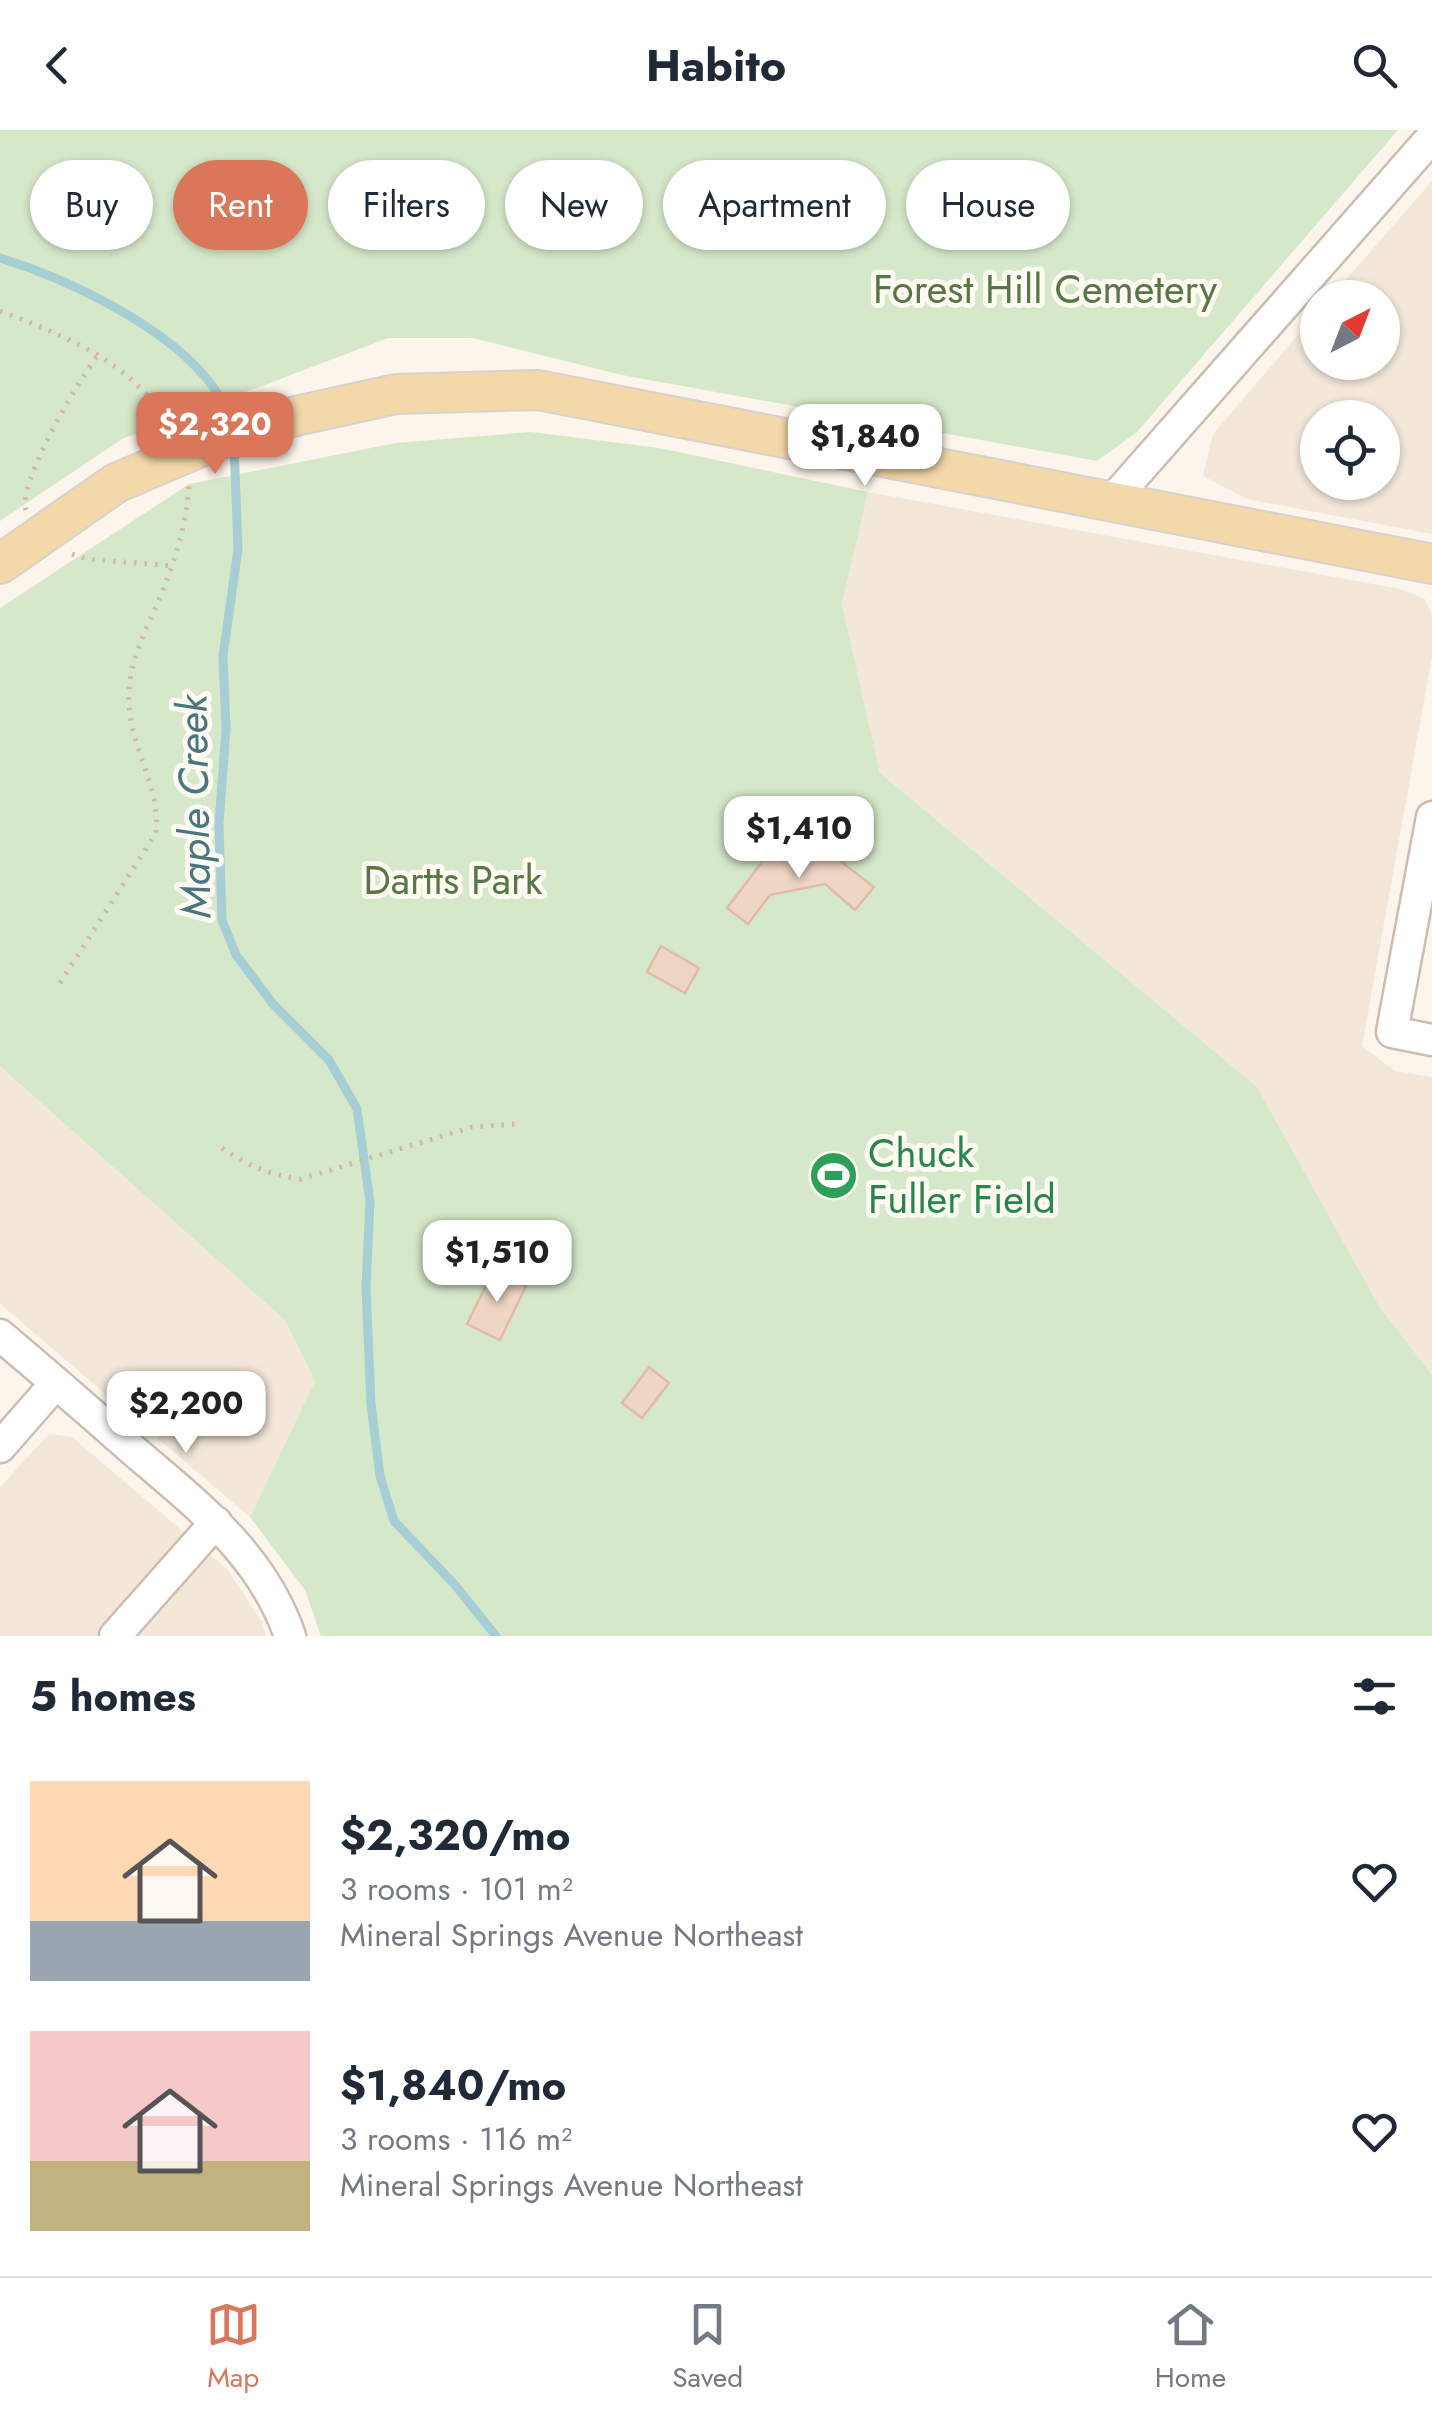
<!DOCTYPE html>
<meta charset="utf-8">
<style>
:root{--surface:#fff;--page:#f2f2f3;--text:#1f2937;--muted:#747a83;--line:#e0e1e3;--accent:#da775b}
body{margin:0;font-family:Jost,sans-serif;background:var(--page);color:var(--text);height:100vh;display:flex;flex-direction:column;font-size:38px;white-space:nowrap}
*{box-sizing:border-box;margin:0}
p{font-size:32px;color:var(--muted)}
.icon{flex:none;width:55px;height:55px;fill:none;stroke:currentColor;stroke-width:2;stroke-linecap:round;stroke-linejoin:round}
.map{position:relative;height:1506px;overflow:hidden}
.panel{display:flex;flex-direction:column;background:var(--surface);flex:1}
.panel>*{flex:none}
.guide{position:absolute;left:30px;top:30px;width:1372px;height:90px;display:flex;gap:20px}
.needle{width:65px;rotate:42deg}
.buttons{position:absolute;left:1300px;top:150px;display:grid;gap:20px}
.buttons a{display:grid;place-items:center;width:100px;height:100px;border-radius:50%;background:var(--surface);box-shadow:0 2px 8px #0004;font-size:50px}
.price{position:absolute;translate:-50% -85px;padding:0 22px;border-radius:20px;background:#fff;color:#222;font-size:32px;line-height:65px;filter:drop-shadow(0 2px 5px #0008)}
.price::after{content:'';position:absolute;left:50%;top:60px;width:30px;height:22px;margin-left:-15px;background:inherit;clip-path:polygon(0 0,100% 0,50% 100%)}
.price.current{background:var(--accent);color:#fff}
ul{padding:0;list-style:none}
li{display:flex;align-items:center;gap:30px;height:250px;padding:0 30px}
li span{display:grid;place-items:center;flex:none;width:280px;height:200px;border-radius:0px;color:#555}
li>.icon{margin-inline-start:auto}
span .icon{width:120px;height:120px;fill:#fffc;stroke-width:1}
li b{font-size:42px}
h2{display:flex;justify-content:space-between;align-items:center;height:120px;padding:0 30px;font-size:42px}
.chip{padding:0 35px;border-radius:45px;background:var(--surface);box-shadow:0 2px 8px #0004;font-size:35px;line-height:90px}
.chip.current{background:var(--accent);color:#fff}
header{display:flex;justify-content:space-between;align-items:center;height:130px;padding:0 30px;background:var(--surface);font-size:45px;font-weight:700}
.tabs{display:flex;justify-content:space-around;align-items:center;height:140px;border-top:2px solid var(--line);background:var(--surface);font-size:28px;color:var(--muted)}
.tabs a{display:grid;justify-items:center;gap:5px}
.tabs .current{color:var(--accent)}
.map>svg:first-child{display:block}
.residential{fill:#f2e7d9;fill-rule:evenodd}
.green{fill:#d6e8ca}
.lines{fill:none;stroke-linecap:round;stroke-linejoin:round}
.stream{stroke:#a7ced4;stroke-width:9}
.building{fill:#eed5c4;stroke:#e0bca6;stroke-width:2.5}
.minor-casing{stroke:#cdbdb1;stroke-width:35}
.major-casing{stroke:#d8d1ce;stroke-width:42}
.path{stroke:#d4b8a7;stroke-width:5;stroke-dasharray:2.5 8;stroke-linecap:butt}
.minor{stroke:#fff;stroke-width:30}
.major{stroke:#f3d8a9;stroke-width:38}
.major-bridge-casing{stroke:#d8d1ce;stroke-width:42;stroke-linecap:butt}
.major-bridge{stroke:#f3d8a9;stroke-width:38}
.labels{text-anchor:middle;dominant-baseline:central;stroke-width:10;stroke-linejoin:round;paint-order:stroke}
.park-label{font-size:40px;fill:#567848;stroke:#fef9f1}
.leisure-label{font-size:40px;fill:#27864d;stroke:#fef9f1;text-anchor:start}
.water-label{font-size:42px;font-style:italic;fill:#47767f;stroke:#fef9f1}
</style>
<header><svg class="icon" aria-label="back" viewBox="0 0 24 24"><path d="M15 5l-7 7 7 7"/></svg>Habito<svg class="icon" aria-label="search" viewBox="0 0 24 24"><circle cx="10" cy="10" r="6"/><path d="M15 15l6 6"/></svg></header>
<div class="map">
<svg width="1432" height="1506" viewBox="0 0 1432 1506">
<rect width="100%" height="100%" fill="#fbf5eb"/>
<path class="residential" d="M1432 51V404L1247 369 1203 346 1213 304 1317 183 1318 232H1382V168L1331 167ZM1318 288H1382V352H1318Z
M868 362 1400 459 1425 469 1432 486V526L1362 916 1395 941 1432 947V1245L1379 1176 1257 957 880 643 842 474Z
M0 935 285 1189 315 1251 250 1387 0 1174Z
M49 1304 72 1307 227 1439 262 1492 266 1506H0V1357Z"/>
<path class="green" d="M0 0H1398L1137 302 1097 331 622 245 473 208H388L122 309 0 391Z
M531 302 659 318 868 362 842 474 880 643 1257 957 1379 1176 1432 1245V1506H321L305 1460 250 1387 315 1251 285 1190 0 936V478L189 354 396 313Z"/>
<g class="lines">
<path class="stream" d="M0 128C69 149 171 198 214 258 221 268 225 282 229 294
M234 313 238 419 223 526 226 599 219 694 222 790 236 825 273 874 329 930 357 979 370 1072 366 1157 371 1274 380 1346 394 1391 455 1455 496 1506"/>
</g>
<path class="building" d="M826 720 874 757 855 780 825 754 770 765 748 794 727 778 765 728Z
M661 816 699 838 685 863 647 842Z
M493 1141 526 1156 500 1210 467 1194Z
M649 1237 669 1253 642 1288 622 1273Z"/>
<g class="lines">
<defs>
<path id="minor" d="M1110 373 1432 7
M1432 687 1392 902 1432 910
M0 1205C45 1243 90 1282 134 1321 197 1375 262 1424 290 1506
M0 1317 56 1253
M115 1506 216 1392"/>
<path id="major" d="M296 286 396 264 538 260 1432 434
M0 434 116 353"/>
</defs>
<use href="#minor" class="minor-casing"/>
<use href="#major" class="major-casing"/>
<path class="path" d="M0 181C68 207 132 232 171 297
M26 380C18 351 79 250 98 225
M72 424 87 429 173 436
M60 853 156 703C161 652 126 615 129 561 131 525 147 499 160 467 176 429 186 395 189 355
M222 1018C248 1036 270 1045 301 1049L472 997 516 994"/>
<use href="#minor" class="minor"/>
<use href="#major" class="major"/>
<defs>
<path id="major-bridge" d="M116 353 243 299 296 286"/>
</defs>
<use href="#major-bridge" class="major-bridge-casing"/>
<use href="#major-bridge" class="major-bridge"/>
</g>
<defs>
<symbol id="stadium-disc" viewBox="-11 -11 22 22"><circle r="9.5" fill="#2e9e5b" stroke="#fef9f1"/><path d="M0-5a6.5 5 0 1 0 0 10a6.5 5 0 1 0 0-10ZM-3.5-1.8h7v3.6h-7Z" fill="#fff"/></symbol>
</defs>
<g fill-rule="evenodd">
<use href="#stadium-disc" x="806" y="1018" width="55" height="55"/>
</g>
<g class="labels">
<g class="park-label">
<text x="1045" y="159">Forest Hill Cemetery</text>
<text x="453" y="750">Dartts Park</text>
</g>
<g class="leisure-label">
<text x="868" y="1023">Chuck<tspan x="868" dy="46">Fuller Field</tspan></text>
</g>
<g class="water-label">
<text transform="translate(194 677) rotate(-91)">Maple Creek</text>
</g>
</g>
</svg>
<div class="buttons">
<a><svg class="needle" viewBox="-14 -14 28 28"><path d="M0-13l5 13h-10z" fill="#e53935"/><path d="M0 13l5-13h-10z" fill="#747a83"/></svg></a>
<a><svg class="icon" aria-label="locate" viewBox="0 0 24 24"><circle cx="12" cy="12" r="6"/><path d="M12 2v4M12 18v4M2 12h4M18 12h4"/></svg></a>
</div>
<b class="price current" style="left:215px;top:347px">$2,320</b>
<b class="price" style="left:865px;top:359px">$1,840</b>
<b class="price" style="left:799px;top:751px">$1,410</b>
<b class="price" style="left:497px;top:1175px">$1,510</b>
<b class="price" style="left:186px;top:1326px">$2,200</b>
<div class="guide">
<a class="chip">Buy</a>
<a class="chip current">Rent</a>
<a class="chip">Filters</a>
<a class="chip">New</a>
<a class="chip">Apartment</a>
<a class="chip">House</a>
</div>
</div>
<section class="panel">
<h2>5 homes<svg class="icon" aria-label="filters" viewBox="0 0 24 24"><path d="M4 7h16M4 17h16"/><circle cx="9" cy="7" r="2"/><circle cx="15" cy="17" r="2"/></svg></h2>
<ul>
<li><span style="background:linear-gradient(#ffd9b3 70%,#9aa5b1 0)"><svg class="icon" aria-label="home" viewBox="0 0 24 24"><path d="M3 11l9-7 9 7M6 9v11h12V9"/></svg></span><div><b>$2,320/mo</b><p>3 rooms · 101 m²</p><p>Mineral Springs Avenue Northeast</p></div><svg class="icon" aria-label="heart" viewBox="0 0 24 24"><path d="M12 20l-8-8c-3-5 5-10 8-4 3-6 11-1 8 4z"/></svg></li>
<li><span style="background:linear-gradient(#f6c9c9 65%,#c2b280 0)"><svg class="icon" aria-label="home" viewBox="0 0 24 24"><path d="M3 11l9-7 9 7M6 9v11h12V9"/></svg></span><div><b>$1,840/mo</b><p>3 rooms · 116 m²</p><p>Mineral Springs Avenue Northeast</p></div><svg class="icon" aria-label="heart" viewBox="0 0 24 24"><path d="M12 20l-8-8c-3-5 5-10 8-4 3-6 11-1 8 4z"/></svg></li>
</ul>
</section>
<nav class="tabs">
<a class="current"><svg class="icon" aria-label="map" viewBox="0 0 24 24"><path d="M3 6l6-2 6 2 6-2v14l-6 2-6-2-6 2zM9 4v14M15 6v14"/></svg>Map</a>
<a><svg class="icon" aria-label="saved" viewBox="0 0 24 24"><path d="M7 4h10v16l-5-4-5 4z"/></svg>Saved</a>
<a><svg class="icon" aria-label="home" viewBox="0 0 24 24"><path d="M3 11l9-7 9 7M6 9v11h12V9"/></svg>Home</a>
</nav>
